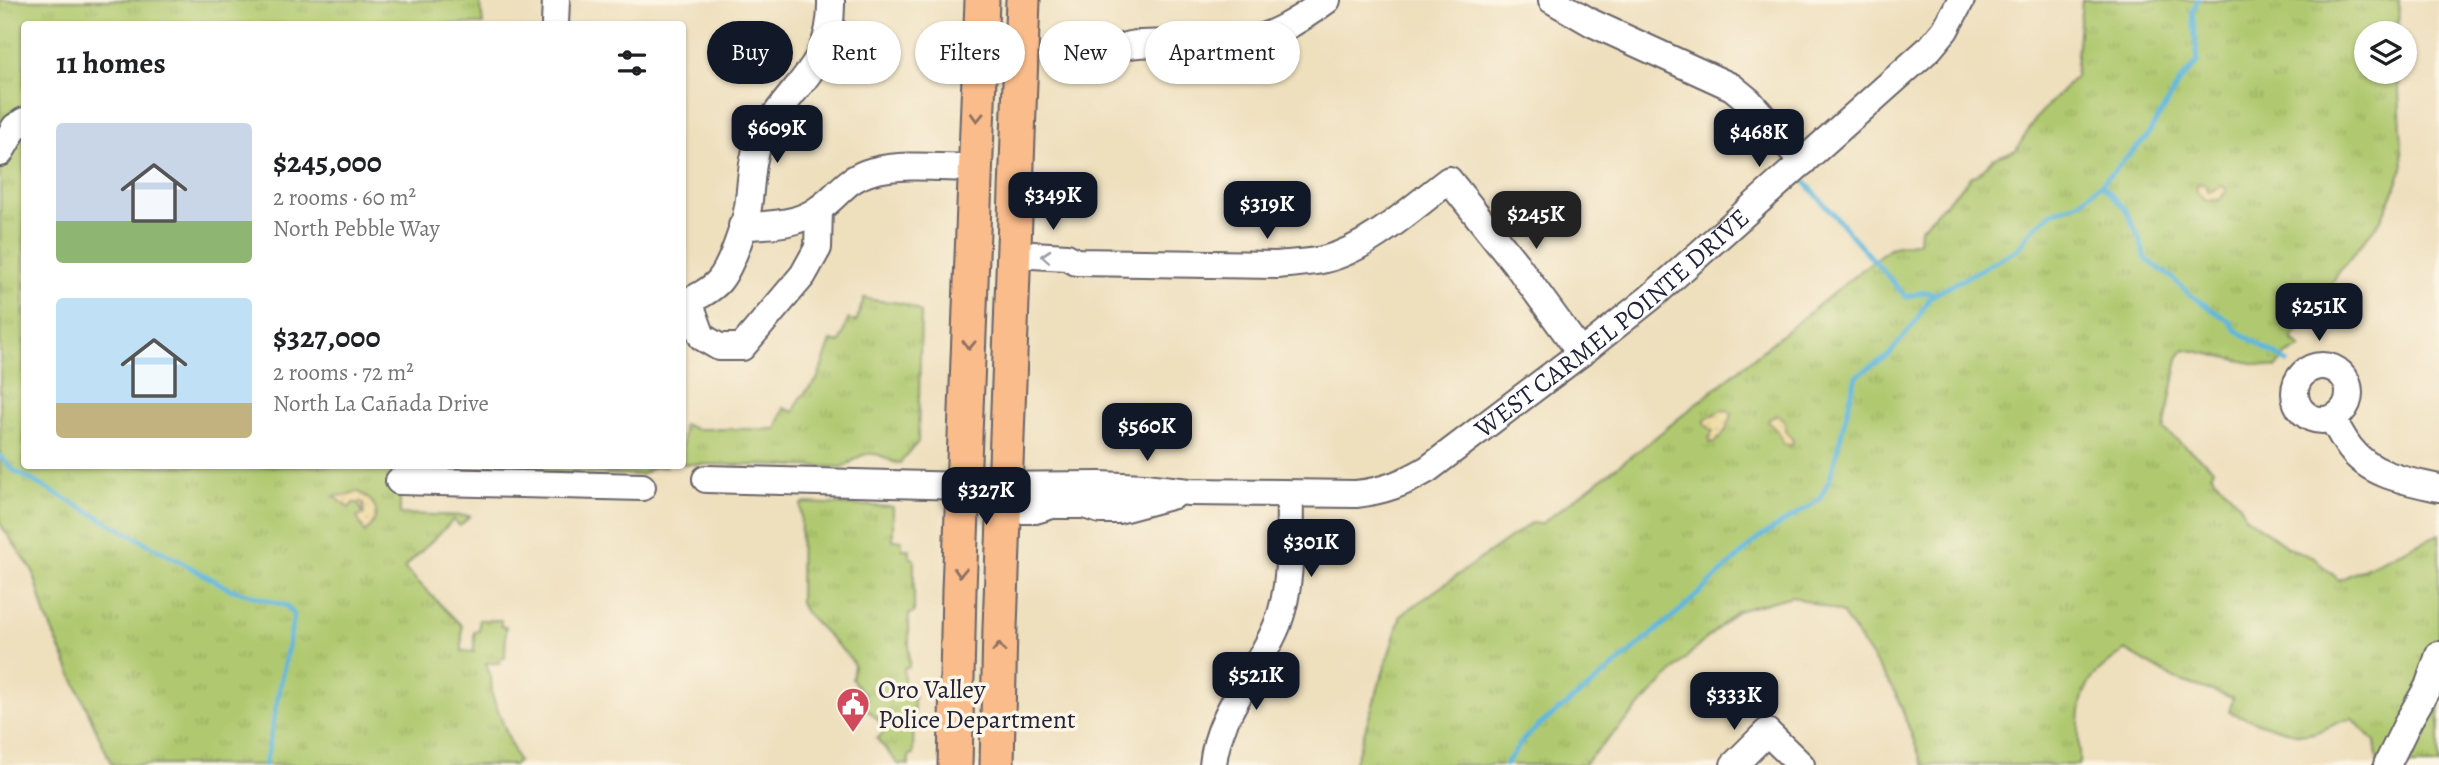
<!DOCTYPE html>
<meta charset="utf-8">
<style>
:root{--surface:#fff;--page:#f6f6f6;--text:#202124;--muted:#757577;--accent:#111827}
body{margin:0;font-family:Alegreya,serif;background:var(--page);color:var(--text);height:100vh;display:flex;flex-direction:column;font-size:26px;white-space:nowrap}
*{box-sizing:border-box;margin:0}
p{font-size:23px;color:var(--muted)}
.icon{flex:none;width:38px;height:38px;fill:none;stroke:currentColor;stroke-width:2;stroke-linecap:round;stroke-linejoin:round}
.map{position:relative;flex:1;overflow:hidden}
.panel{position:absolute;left:21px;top:21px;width:665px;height:448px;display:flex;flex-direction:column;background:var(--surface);border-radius:7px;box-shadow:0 2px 5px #0004}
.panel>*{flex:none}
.guide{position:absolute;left:707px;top:21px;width:665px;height:63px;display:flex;gap:14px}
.controls{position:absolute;left:2354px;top:21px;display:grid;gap:14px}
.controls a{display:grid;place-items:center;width:63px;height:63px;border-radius:50%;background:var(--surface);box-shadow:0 2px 5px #0004;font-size:35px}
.price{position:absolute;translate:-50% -60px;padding:0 16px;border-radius:14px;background:var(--accent);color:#fff;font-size:23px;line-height:46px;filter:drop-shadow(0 2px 4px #0008)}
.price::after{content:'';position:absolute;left:50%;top:42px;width:21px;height:16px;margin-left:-10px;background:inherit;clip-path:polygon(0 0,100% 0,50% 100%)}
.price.on{background:#222;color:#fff}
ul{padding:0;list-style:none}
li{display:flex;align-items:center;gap:21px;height:175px;padding:0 35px}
li span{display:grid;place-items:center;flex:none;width:196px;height:140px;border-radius:7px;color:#555}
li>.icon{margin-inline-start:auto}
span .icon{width:84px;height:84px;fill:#fffc;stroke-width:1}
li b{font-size:30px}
h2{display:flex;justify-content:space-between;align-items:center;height:84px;padding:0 35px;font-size:30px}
.tag{padding:0 24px;border-radius:32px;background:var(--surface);box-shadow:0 2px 5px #0004;font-size:24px;line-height:63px}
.tag.on{background:var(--accent);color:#fff}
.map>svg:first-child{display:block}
.grass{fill:url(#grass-tufts);stroke:#697655;stroke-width:2;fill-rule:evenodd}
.sand{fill:url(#sand-dots);stroke:#887e6c;stroke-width:2}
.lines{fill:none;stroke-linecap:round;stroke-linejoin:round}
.stream{stroke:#5eb7dc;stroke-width:5}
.minor-casing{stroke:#696468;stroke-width:30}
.major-casing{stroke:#696468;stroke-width:37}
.minor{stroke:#fff;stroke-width:26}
.major{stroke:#fabc8b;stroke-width:33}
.oneway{stroke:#8e6f63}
.oneway2{stroke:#9c9ca7}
.labels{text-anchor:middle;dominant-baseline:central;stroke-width:7;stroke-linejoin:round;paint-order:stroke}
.street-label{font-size:26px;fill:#22223b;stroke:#fcf5e5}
.poi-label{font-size:26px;fill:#22223b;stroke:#fcf5e5;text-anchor:start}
</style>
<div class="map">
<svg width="2439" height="765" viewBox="0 0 2439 765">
<defs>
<pattern id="grass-tufts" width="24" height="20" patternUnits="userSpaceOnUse" patternTransform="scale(1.75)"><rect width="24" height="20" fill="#b0c96f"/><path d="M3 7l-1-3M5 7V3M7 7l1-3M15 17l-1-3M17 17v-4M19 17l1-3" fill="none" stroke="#97ac61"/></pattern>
<pattern id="sand-dots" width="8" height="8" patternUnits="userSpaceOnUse" patternTransform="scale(1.75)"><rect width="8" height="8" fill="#eeda9e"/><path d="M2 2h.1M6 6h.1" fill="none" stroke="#ccbb89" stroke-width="1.8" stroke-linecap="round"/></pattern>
</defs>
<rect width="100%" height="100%" fill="#fcf5e5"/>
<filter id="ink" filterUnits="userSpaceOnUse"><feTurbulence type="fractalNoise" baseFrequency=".0143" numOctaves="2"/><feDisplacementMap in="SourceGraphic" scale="14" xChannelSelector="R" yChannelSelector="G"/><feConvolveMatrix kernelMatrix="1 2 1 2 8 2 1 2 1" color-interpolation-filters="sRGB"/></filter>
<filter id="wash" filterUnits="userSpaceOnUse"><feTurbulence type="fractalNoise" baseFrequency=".00686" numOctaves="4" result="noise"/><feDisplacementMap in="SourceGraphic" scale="28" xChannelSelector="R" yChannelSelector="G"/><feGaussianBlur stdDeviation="1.57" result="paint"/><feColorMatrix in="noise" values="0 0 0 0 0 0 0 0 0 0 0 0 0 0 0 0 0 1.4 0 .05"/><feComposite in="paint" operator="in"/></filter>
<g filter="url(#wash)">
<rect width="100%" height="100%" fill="#eedfbd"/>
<path class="grass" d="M0 0H478L480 2 483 24H24V466H391L389 470H393L400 491V514L470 516 460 526 453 520 404 568 462 626V651L474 652V632L479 631V620H501V626L506 627 505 658H500V663H486L491 678 492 695 518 762 514 765H112L46 617 33 571 0 524ZM351 494 372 502C378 513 374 518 369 528L361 509Z
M2082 0H2399L2398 33H2366V72H2398L2403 168 2397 184 2381 220 2342 268 2292 339 2301 348 2287 354 2276 368 2185 349 2178 358 2164 430 2214 469 2211 474 2240 504 2245 516 2287 547 2314 558 2339 580 2439 534V765H2378L2375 742 2353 719C2336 720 2325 732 2308 734 2292 736 2247 718 2229 712L2233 698 2175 679 2125 650C2115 659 2100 668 2092 679 2074 702 2080 738 2079 765H1923L1896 694 1842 613 1792 596 1737 611 1692 652 1583 765H1354L1401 615 1531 523 1541 524 1647 444 1889 248 1919 242 1920 229 1972 176 1977 175 1994 158 2016 150 2036 118 2075 77Z
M864 298C887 305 900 297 921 313L918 442 900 463C891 463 891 460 884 457 868 449 856 457 845 467L683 464V424L695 429H776L784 408 794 412 800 398 817 380 831 341 840 343 848 319 856 322Z
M529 466H668L655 467 641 475 529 472Z
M804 503 893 507V540H902V549H910V558H914V613L909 614V667L904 668V695L914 696 913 755H909V765L898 764 877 739 887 729 863 705 867 699 852 679 854 665 850 658 804 611 800 603 801 505Z"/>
<path class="sand" d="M2198 183 2205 184 2209 192 2222 186 2226 188V193L2219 200H2205L2196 191Z
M1727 410 1732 413C1730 424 1722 441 1711 443L1709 438 1713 431 1705 424V420L1720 411Z
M1777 415 1785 421 1786 431 1793 440 1791 446 1783 444 1779 433 1768 422 1769 419Z
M357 491C378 502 383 515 365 533L357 517 364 514 363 503H353L349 508 334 496 347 495Z"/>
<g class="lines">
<path class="stream" d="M1805 182 1906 297 1924 292 1935 293
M2101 184 2125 209 2138 235 2146 259 2171 277 2189 294 2229 321 2236 330 2287 362
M0 456 13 470 230 589 287 606 294 615 265 765
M1505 765 1524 739 1542 723 1592 685 1683 608 1759 538 1819 500 1830 478 1856 376 1888 356 1914 324 1930 297 2018 249 2031 230 2050 214 2080 202 2101 184 2146 138 2181 80 2198 62 2192 12 2198 0"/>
</g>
</g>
<g filter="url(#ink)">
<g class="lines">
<defs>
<g id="minor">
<path d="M1552 0 1592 23 1732 87 1749 101 1803 162"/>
<path d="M555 24 556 0"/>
<path d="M1099 55C1109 51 1120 47 1130 45 1165 40 1200 49 1234 44 1270 39 1298 21 1327 0"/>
<path d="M0 153 15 127 24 121"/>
<path d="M742 226C770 225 798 225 820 208 841 193 845 179 873 171 905 163 943 168 976 168"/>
<path d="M1015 254 1067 257 1076 262 1277 265C1293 263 1310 263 1326 259 1369 248 1413 207 1449 180L1516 264 1581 353"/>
<path d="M689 301 702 337 719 347H742L803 275 818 248 819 209"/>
<path d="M682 302C693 301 712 289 719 281 731 267 745 225 748 207 752 182 750 157 763 134 792 83 833 67 831 0"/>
<circle cx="2322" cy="393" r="27"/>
<path d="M2332 419C2338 428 2343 439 2350 448 2371 476 2407 481 2439 488"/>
<path id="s1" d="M706 479 963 486 1100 485 1145 487 1189 492 1356 494C1384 491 1404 483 1428 469L1581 353 1650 298 1930 48 1945 30 1961 0"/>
<path d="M399 481 642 487"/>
<path d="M988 500 1004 510H1035L1052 505H1084L1100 510H1118L1174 495"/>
<path d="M1213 765C1218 710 1259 672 1278 623 1293 583 1289 536 1290 494"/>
<path d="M1734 765 1767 732 1801 765"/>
<path d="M2387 765 2409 720 2428 687 2439 655"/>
</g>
<path id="major" d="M955 765 959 590 982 0
M997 765 1000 628 1023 0"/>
</defs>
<use href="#minor" class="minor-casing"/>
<use href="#major" class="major-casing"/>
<use href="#minor" class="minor"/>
<use href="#major" class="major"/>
</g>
<defs><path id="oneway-chevron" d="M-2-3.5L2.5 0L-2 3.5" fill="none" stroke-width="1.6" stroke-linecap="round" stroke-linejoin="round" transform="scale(1.75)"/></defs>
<g class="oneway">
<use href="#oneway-chevron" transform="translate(977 117) rotate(92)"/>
<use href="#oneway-chevron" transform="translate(969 345) rotate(92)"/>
<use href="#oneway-chevron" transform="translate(960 572) rotate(92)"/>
<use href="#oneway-chevron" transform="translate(999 648) rotate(-89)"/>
</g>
<use class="oneway2" href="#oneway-chevron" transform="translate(1046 256) rotate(-176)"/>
</g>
<defs>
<symbol id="civic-pin" viewBox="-11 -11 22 30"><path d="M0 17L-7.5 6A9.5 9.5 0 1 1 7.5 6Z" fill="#d1495b" stroke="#fcf5e5"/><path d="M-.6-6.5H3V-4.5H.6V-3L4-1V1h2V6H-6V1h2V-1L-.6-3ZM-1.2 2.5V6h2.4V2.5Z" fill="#fff"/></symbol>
</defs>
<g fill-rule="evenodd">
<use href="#civic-pin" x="834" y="685" width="38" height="52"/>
</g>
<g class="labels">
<g class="street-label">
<text stroke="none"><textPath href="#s1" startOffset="962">WEST CARMEL POINTE DRIVE</textPath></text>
</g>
<g class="poi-label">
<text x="878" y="689">Oro Valley<tspan x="878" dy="30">Police Department</tspan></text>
</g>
</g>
</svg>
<div class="controls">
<a><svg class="icon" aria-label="layers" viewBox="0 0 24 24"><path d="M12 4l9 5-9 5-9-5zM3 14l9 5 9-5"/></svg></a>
</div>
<b class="price" style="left:777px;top:165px">$609K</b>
<b class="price" style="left:1759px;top:169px">$468K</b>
<b class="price" style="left:1053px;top:232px">$349K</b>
<b class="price" style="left:1267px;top:241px">$319K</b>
<b class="price on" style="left:1536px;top:251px">$245K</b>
<b class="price" style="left:2319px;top:343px">$251K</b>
<b class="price" style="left:1147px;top:463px">$560K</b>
<b class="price" style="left:986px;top:527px">$327K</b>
<b class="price" style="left:1311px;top:579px">$301K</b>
<b class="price" style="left:1256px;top:712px">$521K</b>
<b class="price" style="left:1734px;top:732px">$333K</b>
<div class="guide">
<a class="tag on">Buy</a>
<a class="tag">Rent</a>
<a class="tag">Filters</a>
<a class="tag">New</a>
<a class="tag">Apartment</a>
</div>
<section class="panel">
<h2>11 homes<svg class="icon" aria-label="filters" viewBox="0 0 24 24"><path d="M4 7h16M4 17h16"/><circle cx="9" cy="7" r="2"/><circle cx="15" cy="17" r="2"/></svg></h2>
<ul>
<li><span style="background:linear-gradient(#c9d6e8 70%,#8fb573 0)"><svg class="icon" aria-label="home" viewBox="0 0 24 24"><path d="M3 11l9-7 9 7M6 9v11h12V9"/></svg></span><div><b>$245,000</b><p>2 rooms · 60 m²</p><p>North Pebble Way</p></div></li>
<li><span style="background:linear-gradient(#bfe0f5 75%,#c2b280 0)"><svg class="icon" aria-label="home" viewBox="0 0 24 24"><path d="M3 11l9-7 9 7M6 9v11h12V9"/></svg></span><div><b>$327,000</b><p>2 rooms · 72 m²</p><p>North La Cañada Drive</p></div></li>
</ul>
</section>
</div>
